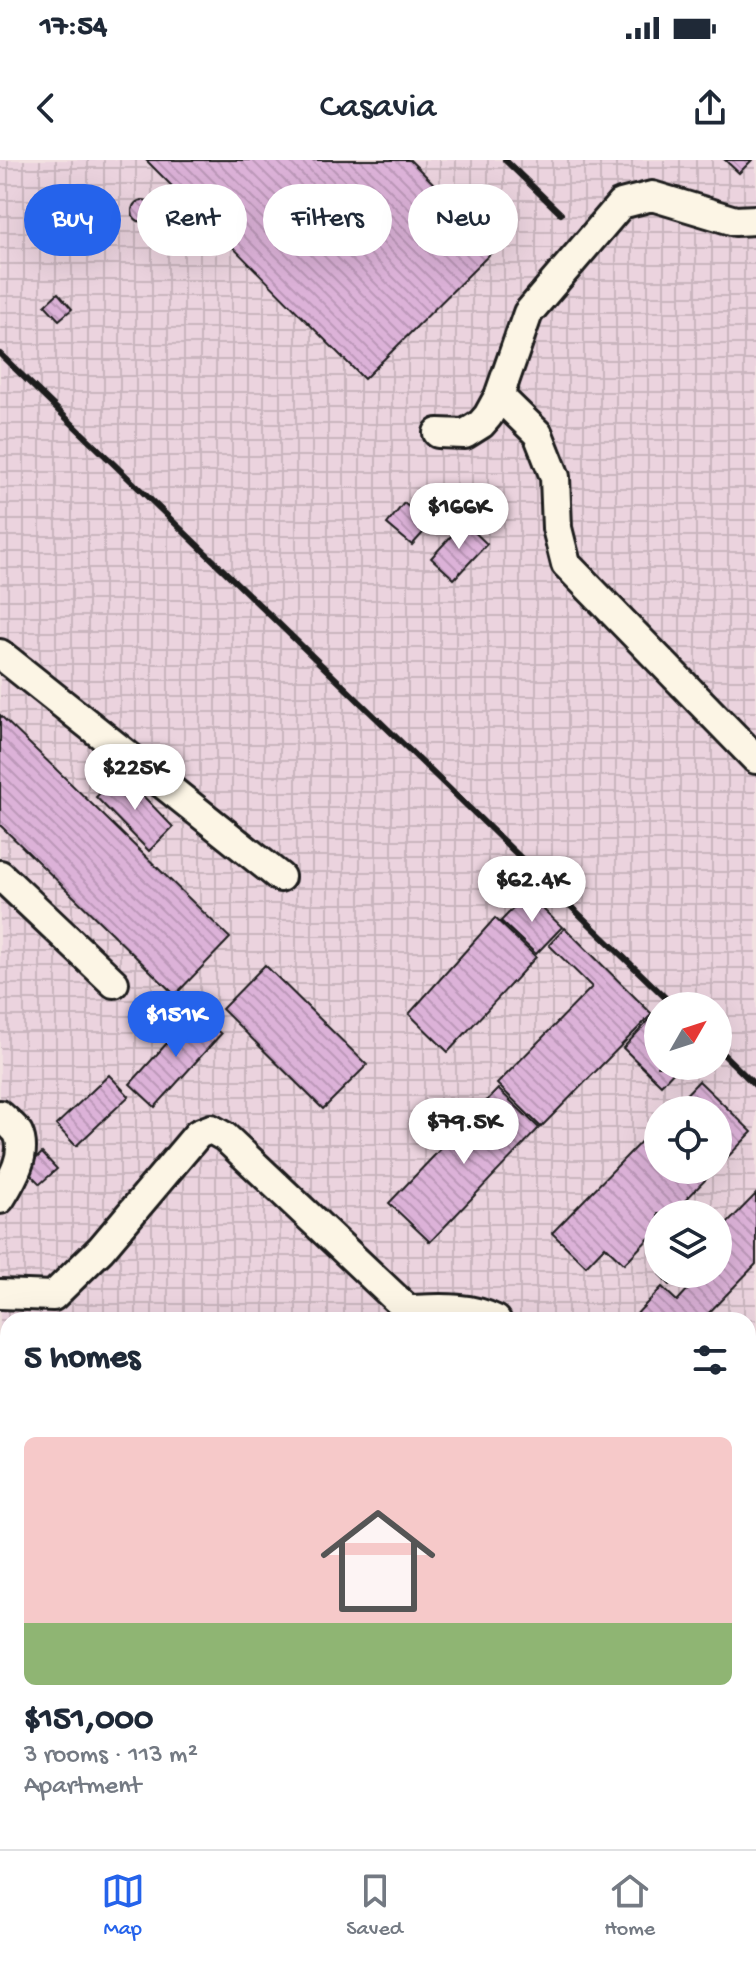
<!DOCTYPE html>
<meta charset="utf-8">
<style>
:root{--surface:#fff;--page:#f2f2f3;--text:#1f2937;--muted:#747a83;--line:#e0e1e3;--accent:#2563eb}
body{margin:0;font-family:"Gochi Hand",sans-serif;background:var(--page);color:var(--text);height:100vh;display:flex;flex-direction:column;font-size:30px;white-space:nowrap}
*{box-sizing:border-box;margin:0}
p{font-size:26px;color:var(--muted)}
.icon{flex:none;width:44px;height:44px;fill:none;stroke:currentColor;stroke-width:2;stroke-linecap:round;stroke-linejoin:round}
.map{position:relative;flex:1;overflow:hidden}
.side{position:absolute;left:0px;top:1152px;width:756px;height:538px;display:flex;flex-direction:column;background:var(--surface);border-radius:24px 24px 0 0;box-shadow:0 8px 32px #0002}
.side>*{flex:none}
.top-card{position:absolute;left:24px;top:24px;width:708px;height:72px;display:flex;gap:16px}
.needle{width:52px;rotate:51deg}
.fabs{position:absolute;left:644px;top:832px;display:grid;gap:16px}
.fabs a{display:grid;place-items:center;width:88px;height:88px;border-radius:50%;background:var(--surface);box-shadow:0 8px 32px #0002;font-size:40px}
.price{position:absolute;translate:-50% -68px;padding:0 18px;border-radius:28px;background:#fff;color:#222;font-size:26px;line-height:52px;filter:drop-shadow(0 2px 4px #0008)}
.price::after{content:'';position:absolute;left:50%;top:48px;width:24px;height:18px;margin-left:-12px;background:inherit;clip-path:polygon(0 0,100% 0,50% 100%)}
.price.on{background:var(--accent);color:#fff}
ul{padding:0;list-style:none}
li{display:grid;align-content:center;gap:16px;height:424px;padding:0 24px}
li+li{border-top:2px solid var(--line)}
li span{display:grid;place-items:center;height:248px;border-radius:12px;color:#555}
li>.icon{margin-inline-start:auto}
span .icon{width:144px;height:144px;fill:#fffc;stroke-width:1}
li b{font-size:34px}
h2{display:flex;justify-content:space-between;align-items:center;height:96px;padding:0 24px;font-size:34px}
.pill{padding:0 28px;border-radius:36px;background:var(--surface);box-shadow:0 8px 32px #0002;font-size:28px;line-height:72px}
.pill.on{background:var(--accent);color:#fff}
.status{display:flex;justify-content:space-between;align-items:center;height:56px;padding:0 40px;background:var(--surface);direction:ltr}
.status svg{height:22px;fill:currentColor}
header{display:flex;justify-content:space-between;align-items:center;height:104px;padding:0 24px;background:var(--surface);font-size:36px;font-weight:600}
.tab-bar{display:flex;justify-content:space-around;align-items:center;height:112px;border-top:2px solid var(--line);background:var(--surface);font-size:22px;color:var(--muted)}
.tab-bar a{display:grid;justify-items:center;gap:4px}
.tab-bar .on{color:var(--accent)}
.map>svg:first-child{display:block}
.industrial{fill:url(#industrial-grid);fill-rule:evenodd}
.building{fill:url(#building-back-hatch);stroke:#1c1c1c;stroke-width:2}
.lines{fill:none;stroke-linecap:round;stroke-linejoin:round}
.minor-casing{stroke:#1c1c1c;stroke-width:34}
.minor{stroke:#fcf5e5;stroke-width:28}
.rail{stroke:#1c1c1c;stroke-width:6}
</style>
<div class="status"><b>17:54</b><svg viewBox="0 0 49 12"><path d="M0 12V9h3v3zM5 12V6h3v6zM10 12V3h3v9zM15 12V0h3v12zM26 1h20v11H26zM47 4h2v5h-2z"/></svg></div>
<header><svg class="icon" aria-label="back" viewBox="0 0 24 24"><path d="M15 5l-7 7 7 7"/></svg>Casavia<svg class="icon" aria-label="share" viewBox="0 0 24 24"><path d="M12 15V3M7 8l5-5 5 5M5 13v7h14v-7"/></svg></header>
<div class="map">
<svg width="756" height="1689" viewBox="0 0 756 1689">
<defs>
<pattern id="industrial-grid" width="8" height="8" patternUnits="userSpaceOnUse" patternTransform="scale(2)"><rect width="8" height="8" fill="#ebd3de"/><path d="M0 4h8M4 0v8" fill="none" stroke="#c9b5be"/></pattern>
<pattern id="building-back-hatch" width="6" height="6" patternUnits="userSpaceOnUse" patternTransform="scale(2)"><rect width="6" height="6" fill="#dcb2d8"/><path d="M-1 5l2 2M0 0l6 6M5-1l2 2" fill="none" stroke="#bc98b9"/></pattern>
</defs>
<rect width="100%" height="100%" fill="#f2e1e1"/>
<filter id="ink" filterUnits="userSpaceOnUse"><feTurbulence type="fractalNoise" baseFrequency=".0125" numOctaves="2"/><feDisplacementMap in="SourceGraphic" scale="16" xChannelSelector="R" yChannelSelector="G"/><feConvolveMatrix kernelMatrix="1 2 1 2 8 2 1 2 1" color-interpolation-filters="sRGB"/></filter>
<g filter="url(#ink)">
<path class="industrial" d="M0 0H756V1689H0ZM658 846H718V906H658ZM658 950H718V1010H658ZM658 1054H718V1114H658ZM8 1160H748V1682H8Z"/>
<path class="building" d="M146 0H410L497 87 364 219Z
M725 0H752L739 13Z
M132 51a11 11 0 1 1 22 0a11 11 0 1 1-22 0Z
M58 133 72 149 59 160 45 145Z
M404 343 430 365 412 385 387 364Z
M464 362 487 384 454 419 431 398Z
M0 555 230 778 175 835 0 665Z
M121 613 173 667 149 691 96 637Z
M527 734 562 767 536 794 501 761Z
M495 758 536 797 448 892 409 854Z
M565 768 652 854 541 967 497 924 592 827 549 785Z
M265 805 367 905 323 949 222 849Z
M196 851 221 874 155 947 130 924Z
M653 856 658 860V906H679L661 925 623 888Z
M109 915 129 936 76 986 56 965Z
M699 921 752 972 718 1007V950H671Z
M498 929 539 968 430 1082 389 1043Z
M658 964V1010H715L672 1054H658V1069L624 1104 605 1086 586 1106 552 1073Z
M42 993 57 1009 40 1024 25 1009Z
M756 1034V1104L702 1160H631L662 1127 677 1141 702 1114H718V1097L725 1090 718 1083V1073Z
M659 1114H681L670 1125Z
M756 1294V1367L748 1374V1302Z
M0 1324 8 1332V1393L0 1402Z
M88 1682H196L203 1689H91L86 1684Z"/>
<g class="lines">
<defs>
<path id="minor" d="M499 236 538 274 555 317 557 368 566 404 756 599
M438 273 465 274 481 264 488 256 499 236 528 153 621 44 652 36 735 61 756 60
M0 494 280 717
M0 715 114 823
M0 955C6 961 14 967 18 973 28 995 11 1021 0 1039
M0 1134 53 1136 101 1089 198 974 211 969 225 977 408 1150C438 1149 469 1146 496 1160
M0 1468 8 1477
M0 1560 8 1568
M0 1655 8 1663
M26 1682 33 1689
M65 1689 74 1682"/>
</defs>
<use href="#minor" class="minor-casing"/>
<use href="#minor" class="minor"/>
<path class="rail" d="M505 0 561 54
M0 194 674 846
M718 889 756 926"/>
</g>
</g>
</svg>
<div class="fabs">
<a><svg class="needle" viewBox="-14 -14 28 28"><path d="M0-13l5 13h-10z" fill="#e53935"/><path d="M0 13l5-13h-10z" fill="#747a83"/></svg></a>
<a><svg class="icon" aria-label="locate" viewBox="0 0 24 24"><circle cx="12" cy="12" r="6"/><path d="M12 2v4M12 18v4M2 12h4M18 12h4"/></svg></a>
<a><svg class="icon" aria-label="layers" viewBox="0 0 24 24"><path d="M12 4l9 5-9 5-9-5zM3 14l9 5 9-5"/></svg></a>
</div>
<b class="price" style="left:459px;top:391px">$166K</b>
<b class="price" style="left:135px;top:652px">$225K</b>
<b class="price" style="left:532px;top:764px">$62.4K</b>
<b class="price on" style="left:176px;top:899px">$151K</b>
<b class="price" style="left:464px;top:1006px">$79.5K</b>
<div class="top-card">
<a class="pill on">Buy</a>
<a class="pill">Rent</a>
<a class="pill">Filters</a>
<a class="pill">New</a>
</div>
<section class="side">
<h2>5 homes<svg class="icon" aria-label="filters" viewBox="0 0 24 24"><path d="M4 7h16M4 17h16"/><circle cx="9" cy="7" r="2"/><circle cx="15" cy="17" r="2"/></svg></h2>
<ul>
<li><span style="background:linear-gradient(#f6c9c9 75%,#8fb573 0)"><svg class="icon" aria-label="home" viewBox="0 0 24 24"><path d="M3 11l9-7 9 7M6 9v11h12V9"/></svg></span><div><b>$151,000</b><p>3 rooms · 113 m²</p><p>Apartment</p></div></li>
</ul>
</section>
</div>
<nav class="tab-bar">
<a class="on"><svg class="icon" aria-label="map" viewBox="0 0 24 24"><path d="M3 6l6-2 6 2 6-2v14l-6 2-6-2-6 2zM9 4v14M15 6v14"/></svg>Map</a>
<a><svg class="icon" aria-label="saved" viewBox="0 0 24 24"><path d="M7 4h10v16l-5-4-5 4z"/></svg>Saved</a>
<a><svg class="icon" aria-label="home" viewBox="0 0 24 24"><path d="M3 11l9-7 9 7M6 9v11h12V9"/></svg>Home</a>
</nav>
